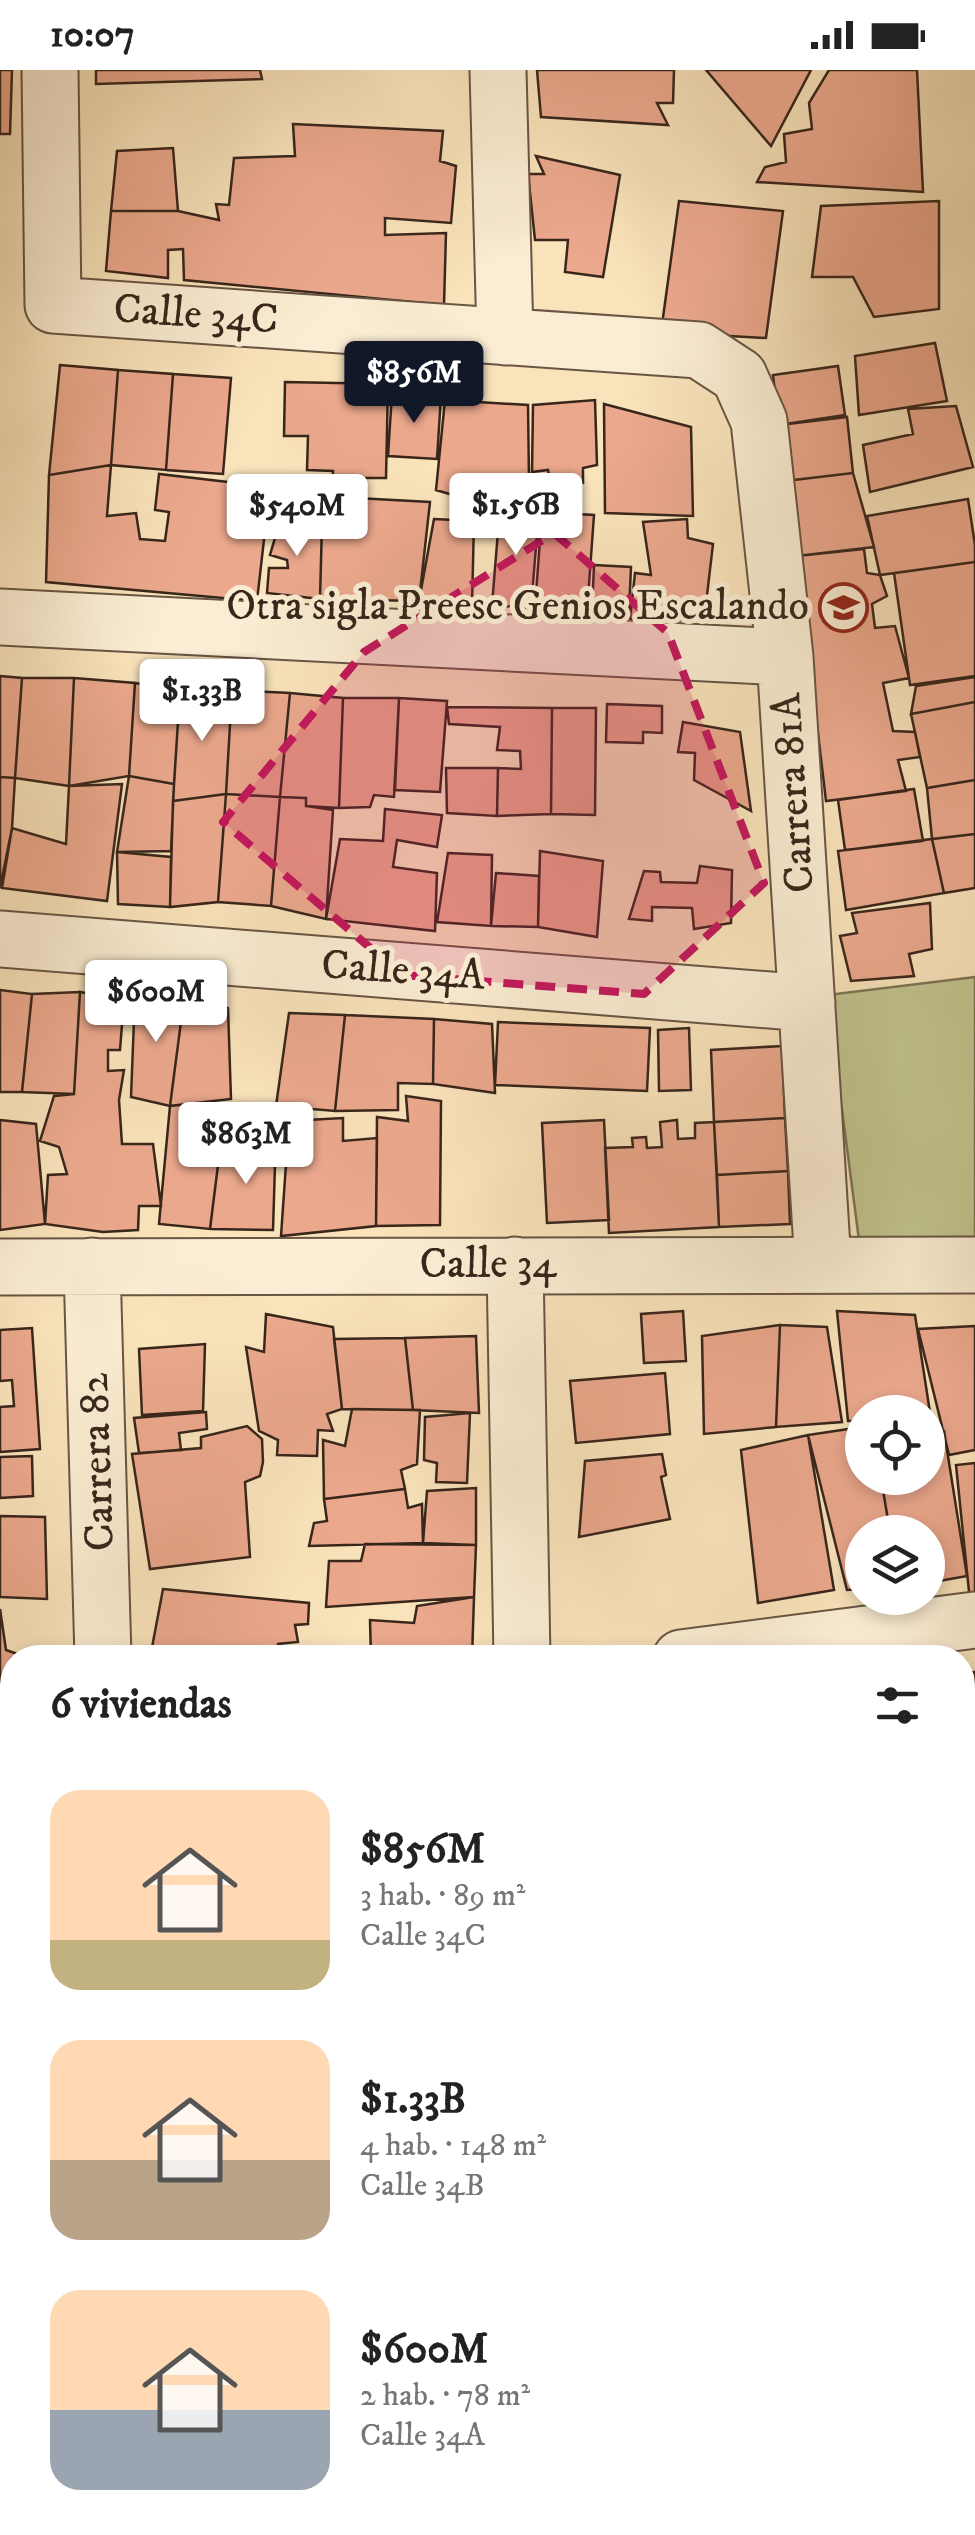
<!DOCTYPE html>
<html lang="es">
<meta charset="utf-8">
<style>
:root{--surface:#fff;--page:#f6f6f6;--text:#222;--muted:#767676;--accent:#111827}
body{margin:0;font-family:"IM FELL DW Pica",serif;background:var(--page);color:var(--text);height:100vh;display:flex;flex-direction:column;font-size:38px;white-space:nowrap}
*{box-sizing:border-box;margin:0}
p{font-size:32px;color:var(--muted)}
.icon{flex:none;width:55px;height:55px;fill:none;stroke:currentColor;stroke-width:2;stroke-linecap:round;stroke-linejoin:round}
.map{position:relative;flex:1;overflow:hidden}
.panel{position:absolute;left:0px;top:1575px;width:975px;height:890px;display:flex;flex-direction:column;background:var(--surface);border-radius:40px 40px 0 0;box-shadow:0 5px 15px #0003}
.panel>*{flex:none}
.fabs{position:absolute;left:845px;top:1325px;display:grid;gap:20px}
.fabs a{display:grid;place-items:center;width:100px;height:100px;border-radius:50%;background:var(--surface);box-shadow:0 5px 15px #0003;font-size:50px}
.price{position:absolute;translate:-50% -85px;padding:0 22px;border-radius:10px;background:#fff;color:#222;font-size:32px;line-height:65px;filter:drop-shadow(0 2px 5px #0008)}
.price::after{content:'';position:absolute;left:50%;top:60px;width:30px;height:22px;margin-left:-15px;background:inherit;clip-path:polygon(0 0,100% 0,50% 100%)}
.price.active{background:var(--accent);color:#fff}
ul{padding:0;list-style:none}
li{display:flex;align-items:center;gap:30px;height:250px;padding:0 50px}
li span{display:grid;place-items:center;flex:none;width:280px;height:200px;border-radius:30px;color:#555}
li>.icon{margin-inline-start:auto}
span .icon{width:120px;height:120px;fill:#fffc;stroke-width:1}
li b{font-size:42px}
h2{display:flex;justify-content:space-between;align-items:center;height:120px;padding:0 50px;font-size:42px}
.status{display:flex;justify-content:space-between;align-items:center;height:70px;padding:0 50px;background:var(--surface);direction:ltr}
.status svg{height:28px;fill:currentColor}
.map>svg:first-child{display:block}
.green{fill:#c0c38e;stroke:#7c7454;stroke-width:2.5}
.building{fill:#eba88d;stroke:#38261b;stroke-width:2.5}
.lines{fill:none;stroke-linecap:round;stroke-linejoin:round}
.minor-casing{stroke:#685543;stroke-width:59}
.minor{stroke:#fbedd3;stroke-width:55}
.marked{fill:#c2185b;fill-opacity:0.2;stroke:#c2185b;stroke-width:8;stroke-dasharray:20 12;stroke-linejoin:round}
.labels{text-anchor:middle;dominant-baseline:central;stroke-width:10;stroke-linejoin:round;paint-order:stroke}
.street-label{font-size:42px;fill:#38261b;stroke:#fbedd3}
.poi-label{font-size:42px;fill:#38261b;stroke:#fbedd3;text-anchor:end}
</style>
<div class="status"><b>10:07</b><svg viewBox="0 0 49 12"><path d="M0 12V9h3v3zM5 12V6h3v6zM10 12V3h3v9zM15 12V0h3v12zM26 1h20v11H26zM47 4h2v5h-2z"/></svg></div>
<div class="map">
<svg width="975" height="2465" viewBox="0 0 975 2465">
<rect width="100%" height="100%" fill="#f9e3bb"/>
<filter id="stains"><feTurbulence type="fractalNoise" baseFrequency=".002" numOctaves="4"/><feColorMatrix values="0 0 0 0 .2 0 0 0 0 .09 0 0 0 0 .02 0 0 0 .5 -.17"/></filter>
<radialGradient id="worn" r=".72"><stop offset=".6" stop-color="#630" stop-opacity="0"/><stop offset="1" stop-color="#630" stop-opacity=".3"/></radialGradient>
<path class="green" d="M975 907V1173L859 1170 827 925Z"/>
<path class="building" d="M0 0H12L10 64H0Z
M96 0H260L262 9 96 14Z
M537 0H674L673 33H657L668 55 541 47Z
M706 0H811L771 76Z
M829 0H917L923 122 757 112 765 97 786 92 784 64 812 59 809 33Z
M293 54 443 61 440 91 456 96 451 153 385 148V165L446 163 444 235 184 210 183 179 168 180V208L106 201 111 141H178L219 150 216 134 229 135 234 88 295 86Z
M173 78 178 141H111L117 81Z
M536 86 620 105 603 207 565 202 568 170H535L528 104H544Z
M679 131 783 141 766 268 661 262Z
M939 131V239L874 247 853 207H812L821 136Z
M935 273 947 331 859 345 855 286Z
M60 295 118 300 111 395 49 405Z
M838 296 845 345 779 355 773 305Z
M118 300 173 304 166 400 111 395Z
M173 304 231 308 223 404 166 400Z
M285 312 388 314 386 408H360V416L332 415 333 401 307 400 308 366H284Z
M392 323 441 326 437 389 388 386Z
M445 330 528 335 529 410H493L497 438 436 420Z
M595 330 597 395 583 398V413L550 412 548 400 532 402 533 335Z
M604 334 691 357 693 446 605 443Z
M956 336 973 397 870 422 863 375 913 364 908 339Z
M847 347 853 403 785 411 779 355Z
M111 395 107 446 136 443 140 469 165 471 169 442 155 440 159 404 270 417 257 531 46 512 49 405Z
M853 403 874 477 797 486 785 411Z
M356 428 430 432 419 531 320 529 322 453 347 456Z
M968 429 975 475V492L880 505 867 446Z
M500 437 539 440 531 538 492 535Z
M542 442 594 445 587 542 535 538Z
M282 444 322 453 320 529 267 523 269 498H288L287 490 270 485Z
M434 449 474 451 472 536 419 531Z
M687 449 688 468 713 474 704 551 630 549 635 503 651 505 643 452Z
M864 479 867 503 880 505 887 526 872 534 875 558 895 556 909 608 883 613 893 661 915 662 920 687 898 690 906 721 826 731 797 486Z
M975 492V606L910 615 894 503Z
M594 495 631 497 629 542 592 541Z
M0 606 22 608 15 708 0 707Z
M975 607V632L911 644 916 616Z
M22 608H74L69 716 15 708Z
M74 608 135 613 129 706 69 716Z
M135 613 180 620 174 714 129 706Z
M180 620H232L226 724 173 731Z
M232 620 290 623 280 727 226 724Z
M290 623 343 628 339 738 306 736V728L280 727Z
M343 628H399L394 727 374 725 370 737 339 738Z
M399 628 447 631 440 722 395 720Z
M975 632V710L927 718 911 644Z
M607 634 662 636V663L643 662V673L606 672Z
M447 637 552 638 551 744 497 746 498 698 521 699 520 681 497 680 500 657 449 654Z
M552 638H596L595 745 551 744Z
M683 652 740 662 751 741 694 710 695 683 678 682Z
M446 698H498L497 746 447 743Z
M129 706 174 714 171 781 117 782Z
M0 707 15 708 12 758 0 818Z
M975 710V764L932 769 927 718Z
M122 714 107 831 2 818 12 758 66 774 69 716Z
M914 719 923 771 845 780 838 730Z
M226 724 280 727 271 836 218 832Z
M226 724 218 832 170 837 173 731Z
M280 727 306 728V736L333 740 326 849 271 836Z
M385 739 442 745 437 777 397 770 393 797 437 803 435 861 326 849 340 769 383 771Z
M975 764V818L944 823 932 769Z
M932 769 944 823 846 840 838 781Z
M540 781 603 791 597 867 538 857Z
M117 782 171 787 170 837 118 834Z
M448 783 492 785 491 856 437 852Z
M700 796 732 800 731 853 694 859 692 838 652 837V851L629 849 644 801 660 802 661 812 697 813Z
M496 803 539 806 538 857 491 856Z
M930 833 932 879 909 884 914 906 851 911 840 866 857 863 852 843Z
M0 920 32 924 22 1022H0Z
M185 921 228 938 231 1029 170 1036Z
M185 921 170 1036 131 1027 135 924Z
M80 922 124 929 120 980H108V1001L124 1000 119 1030 122 1074H153L161 1136H139L138 1160 103 1162 45 1154 48 1105 67 1104 59 1077 40 1071 54 1026 74 1024Z
M80 922 74 1024 22 1022 32 924Z
M289 943 345 945 335 1041 276 1036Z
M345 945 434 949 433 1014 398 1013V1040L335 1041Z
M434 949 492 954 495 1023 433 1014Z
M498 952 650 958 647 1021 495 1015Z
M689 958 691 1020 659 1021 658 960Z
M782 976 785 1048 714 1052 711 980Z
M406 1026 441 1031 440 1155 376 1156 377 1047 408 1051Z
M215 1031 220 1079 210 1159 159 1154 170 1036Z
M343 1048V1071L377 1068 376 1156 281 1166 289 1051Z
M785 1048 788 1101 717 1105 714 1052Z
M0 1050 36 1054 45 1154 0 1160Z
M604 1050 609 1150 547 1153 542 1053Z
M677 1050 678 1069 695 1068V1053L714 1052 719 1157 609 1163 605 1078 633 1077 632 1068 646 1067 647 1078 662 1077 660 1052Z
M254 1063H276L273 1160 210 1159 220 1079 253 1081Z
M788 1101 790 1154 719 1157 717 1105Z
M683 1241 686 1291 644 1293 641 1244Z
M837 1241 915 1245 931 1349 928 1350V1342H862V1351H848Z
M266 1244 333 1257 342 1339 327 1344 333 1361 318 1360 317 1386 277 1385 278 1370 259 1361 246 1277 264 1282Z
M780 1255 827 1257 842 1352 776 1357Z
M780 1255 776 1357 704 1364 702 1266Z
M975 1256V1380L949 1385 918 1259Z
M32 1258 40 1379 0 1382V1337L14 1336 12 1310 0 1311V1260Z
M476 1266 479 1343 413 1340 405 1268Z
M405 1268 413 1340 342 1339 334 1269Z
M205 1274 203 1341 142 1345 139 1279Z
M665 1303 670 1364 576 1373 570 1311Z
M352 1339 420 1340 417 1394 401 1400 405 1419 324 1429 323 1370 345 1376Z
M206 1342 207 1359 179 1363 181 1380 139 1383 134 1348Z
M470 1343 467 1413 436 1412 437 1393 424 1390 425 1347Z
M247 1356 262 1369 263 1392 260 1406 245 1412 250 1487 150 1499 132 1384 201 1378V1367Z
M862 1357V1408H881L890 1462H862V1519L847 1520 808 1365Z
M928 1360 944 1361 967 1506 928 1513V1462H890L881 1408H928Z
M808 1365 834 1520 758 1533 741 1380Z
M662 1384 666 1405 661 1407 670 1449 579 1467 585 1391Z
M32 1386 33 1426 0 1428V1387Z
M975 1393V1541H971L956 1395Z
M476 1418V1475L423 1473 427 1421Z
M405 1419 408 1438 422 1434 423 1473 309 1476 314 1453 327 1451 324 1429Z
M0 1446 45 1447 47 1529 0 1527Z
M365 1474 476 1475 474 1527 326 1537 329 1491H361Z
M163 1519 309 1533 308 1554 295 1555 298 1572 278 1574 276 1588H150Z
M474 1527 472 1588H371L370 1550 414 1553 417 1536Z
M0 1539 6 1580 29 1588H12V1669H0Z
M975 1602V1666L962 1668V1603Z
M12 1682V1729H0V1683Z
M12 1758V1820L0 1823V1759Z
M975 1767V1870L962 1871V1769Z
M12 1874V1934L0 1926V1876Z
M0 1973H12V2020L8 2021Z
M975 2004V2073L964 2076 972 2116 962 2117V2007Z
M12 2132V2221L0 2222V2133Z
M975 2160V2243L962 2244V2162Z
M12 2419V2452H69L72 2465H0V2421Z
M235 2452H380L384 2465H238Z
M405 2452H569L573 2465H406Z
M694 2452H769L771 2465H697Z"/>
<g class="lines">
<defs>
<path id="minor" d="M50 0 53 235 699 280 739 306 759 351 785 587 823 1194
M498 0 505 267
M0 547 785 587
M0 869 807 933
M515 1195 522 1588
M92 1196 103 1588
M0 1197 975 1195
M681 1588 975 1550
M962 1944 975 1942
M0 2065 12 2063
M962 2291 975 2290
M194 2452 197 2465
M631 2452 633 2465"/>
</defs>
<use href="#minor" class="minor-casing"/>
<use href="#minor" class="minor"/>
</g>
<path class="marked" d="M554 463 668 563 764 813 644 924 402 905 223 752 364 582Z"/>
<defs>
<symbol id="school-ring" viewBox="-11 -11 22 22"><circle r="9.5" fill="#fbedd3" stroke="#8f2418" stroke-width="1.5"/><path d="M0-5L7-2L0 1L-7-2ZM-4 1L0 2.5L4 1V4Q0 6-4 4Z" fill="#8f2418"/></symbol>
</defs>
<g fill-rule="evenodd">
<use href="#school-ring" x="816" y="510" width="55" height="55"/>
</g>
<g class="labels">
<g class="street-label">
<text transform="translate(196 245) rotate(4)">Calle 34C</text>
<text transform="translate(794 723) rotate(-94)">Carrera 81A</text>
<text transform="translate(403 901) rotate(4)">Calle 34A</text>
<text x="488" y="1195">Calle 34</text>
<text transform="translate(98 1392) rotate(-92)">Carrera 82</text>
</g>
<g class="poi-label">
<text x="809" y="537">Otra sigla Preesc Genios Escalando</text>
</g>
</g>
<rect width="100%" height="100%" filter="url(#stains)"/>
<rect width="100%" height="100%" fill="url(#worn)"/>
</svg>
<div class="fabs">
<a><svg class="icon" aria-label="locate" viewBox="0 0 24 24"><circle cx="12" cy="12" r="6"/><path d="M12 2v4M12 18v4M2 12h4M18 12h4"/></svg></a>
<a><svg class="icon" aria-label="layers" viewBox="0 0 24 24"><path d="M12 4l9 5-9 5-9-5zM3 14l9 5 9-5"/></svg></a>
</div>
<b class="price active" style="left:414px;top:356px">$856M</b>
<b class="price" style="left:516px;top:488px">$1.56B</b>
<b class="price" style="left:297px;top:489px">$540M</b>
<b class="price" style="left:202px;top:674px">$1.33B</b>
<b class="price" style="left:156px;top:975px">$600M</b>
<b class="price" style="left:246px;top:1117px">$863M</b>
<section class="panel">
<h2>6 viviendas<svg class="icon" aria-label="filters" viewBox="0 0 24 24"><path d="M4 7h16M4 17h16"/><circle cx="9" cy="7" r="2"/><circle cx="15" cy="17" r="2"/></svg></h2>
<ul>
<li><span style="background:linear-gradient(#ffd9b3 75%,#c2b280 0)"><svg class="icon" aria-label="home" viewBox="0 0 24 24"><path d="M3 11l9-7 9 7M6 9v11h12V9"/></svg></span><div><b>$856M</b><p>3 hab. · 89 m²</p><p>Calle 34C</p></div></li>
<li><span style="background:linear-gradient(#ffd9b3 60%,#b9a48a 0)"><svg class="icon" aria-label="home" viewBox="0 0 24 24"><path d="M3 11l9-7 9 7M6 9v11h12V9"/></svg></span><div><b>$1.33B</b><p>4 hab. · 148 m²</p><p>Calle 34B</p></div></li>
<li><span style="background:linear-gradient(#ffd9b3 60%,#9aa5b1 0)"><svg class="icon" aria-label="home" viewBox="0 0 24 24"><path d="M3 11l9-7 9 7M6 9v11h12V9"/></svg></span><div><b>$600M</b><p>2 hab. · 78 m²</p><p>Calle 34A</p></div></li>
</ul>
</section>
</div>
